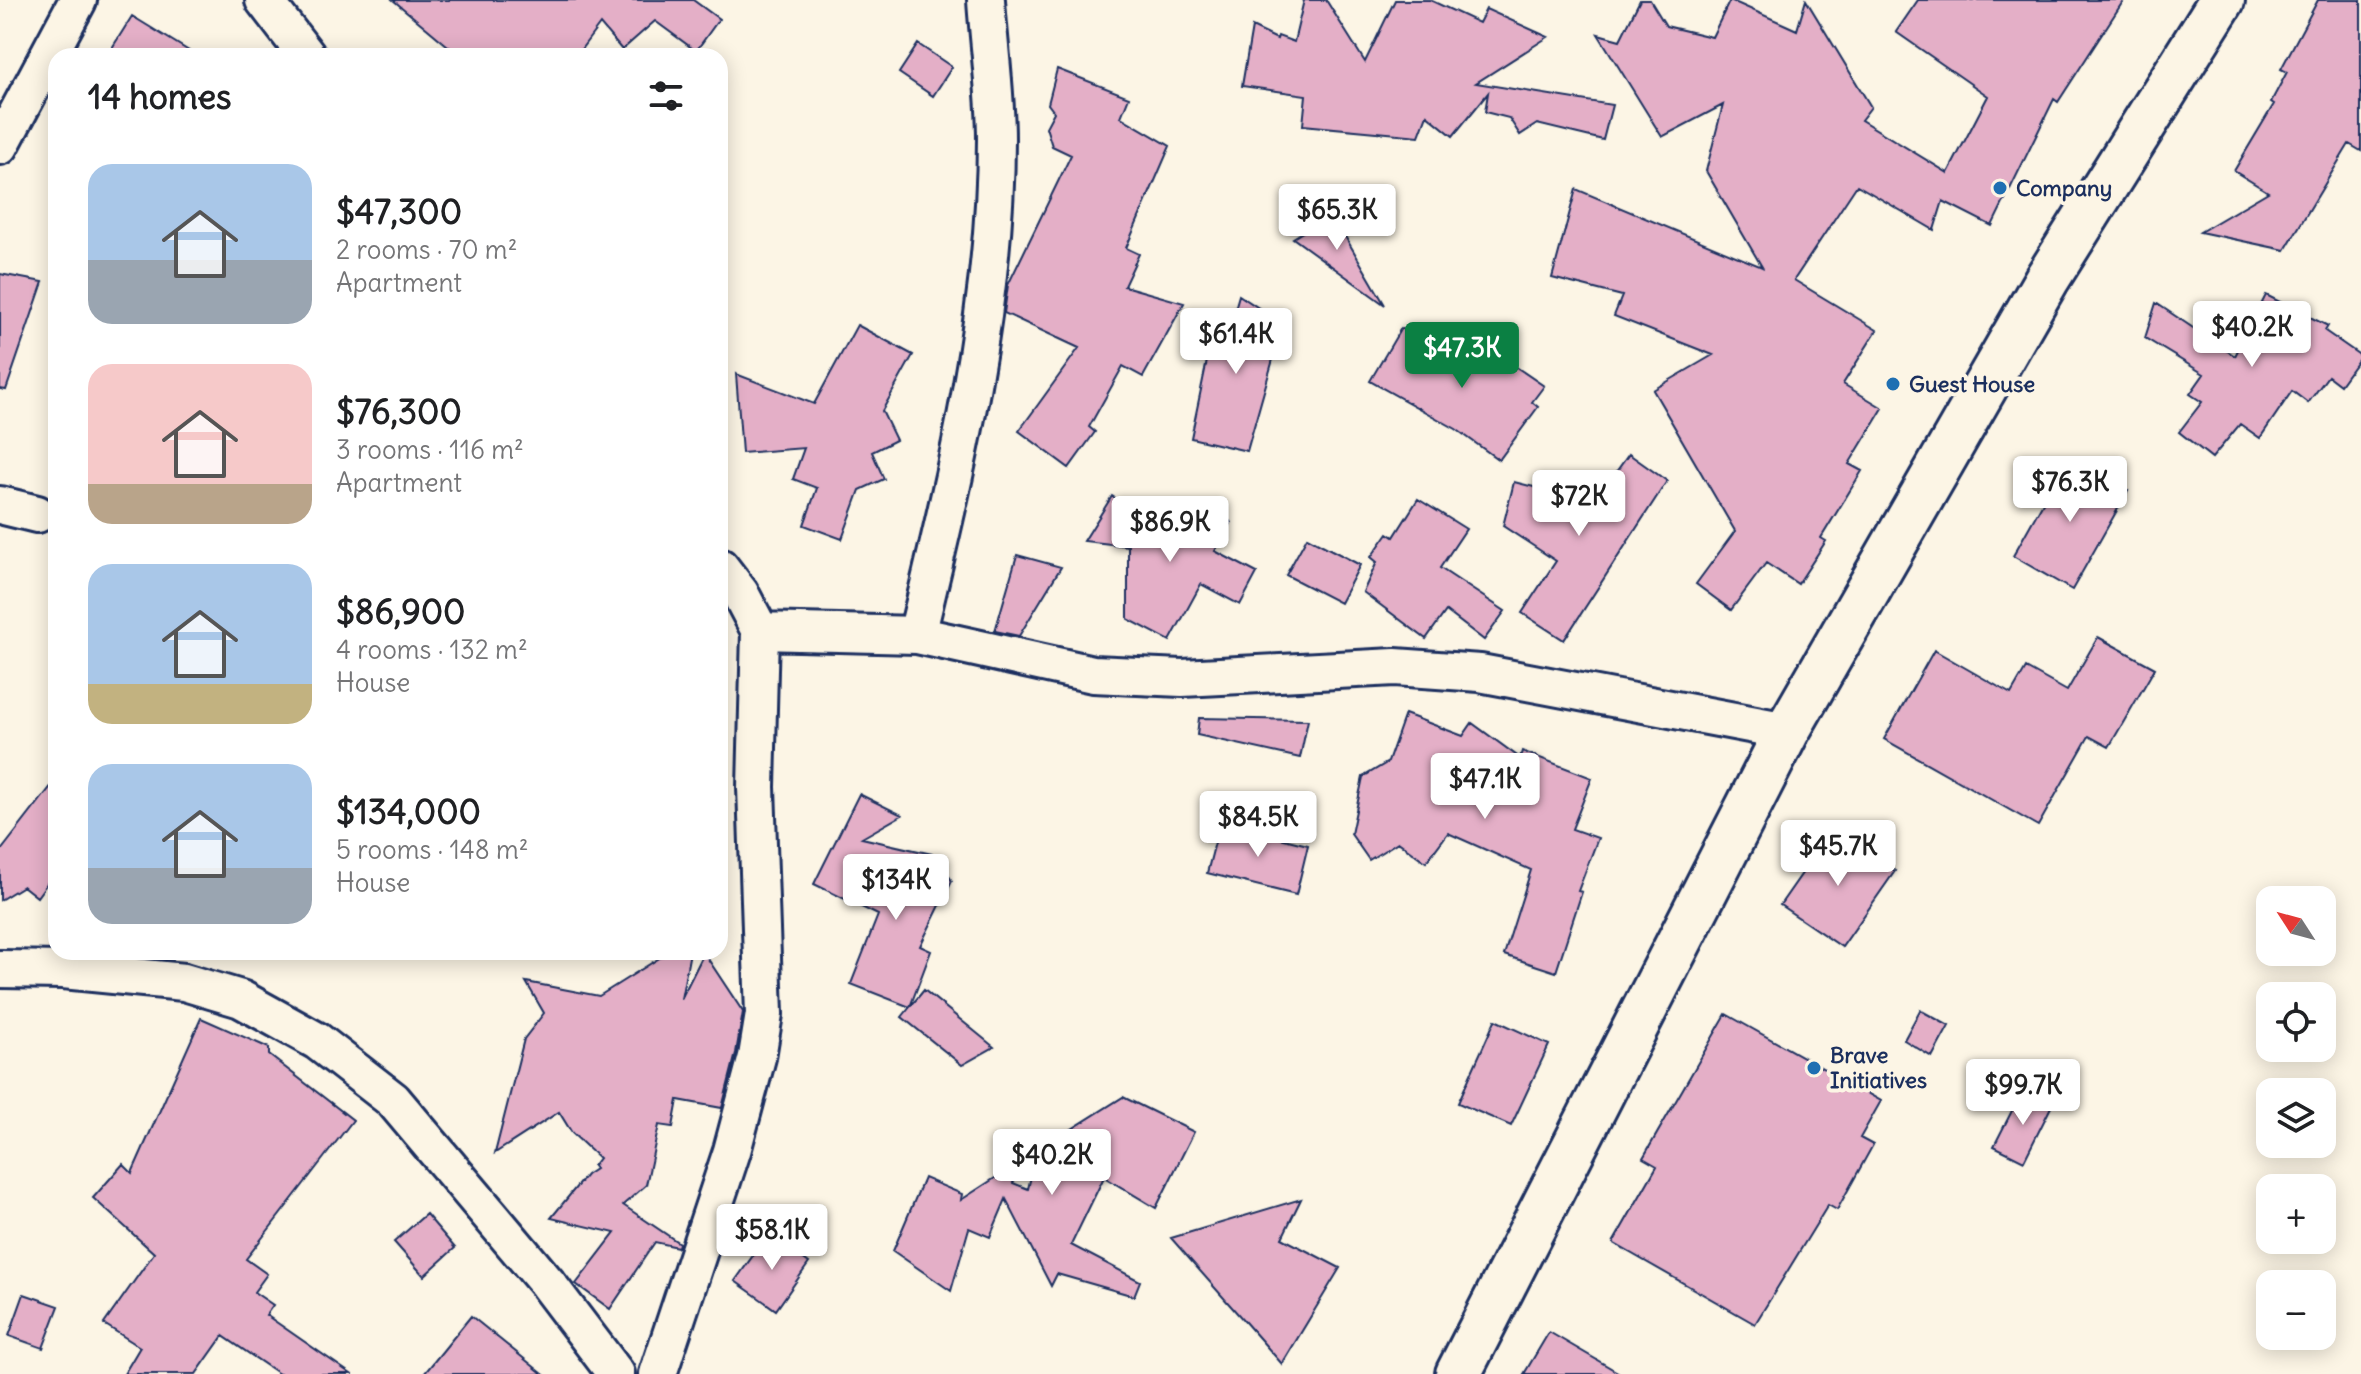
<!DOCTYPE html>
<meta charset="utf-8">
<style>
:root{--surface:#fff;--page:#f2f2f2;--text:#202124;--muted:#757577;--accent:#0b8043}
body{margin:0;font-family:Delius,sans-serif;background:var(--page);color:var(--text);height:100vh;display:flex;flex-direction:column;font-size:30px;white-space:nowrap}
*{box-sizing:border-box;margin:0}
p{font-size:26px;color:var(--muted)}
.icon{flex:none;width:44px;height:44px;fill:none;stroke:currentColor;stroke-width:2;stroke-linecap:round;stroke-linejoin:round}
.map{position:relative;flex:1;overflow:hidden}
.side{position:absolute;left:48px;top:48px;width:680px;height:912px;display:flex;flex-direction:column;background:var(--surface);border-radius:24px;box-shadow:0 4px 20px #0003}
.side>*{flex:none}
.needle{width:52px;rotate:306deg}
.fabs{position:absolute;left:2256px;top:886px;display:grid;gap:16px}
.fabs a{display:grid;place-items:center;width:80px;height:80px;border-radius:16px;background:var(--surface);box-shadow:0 4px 20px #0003;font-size:40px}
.price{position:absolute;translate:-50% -68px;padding:0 18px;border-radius:8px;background:#fff;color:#222;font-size:26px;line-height:52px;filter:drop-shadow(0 2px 4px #0008)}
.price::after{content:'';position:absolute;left:50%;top:48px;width:24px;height:18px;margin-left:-12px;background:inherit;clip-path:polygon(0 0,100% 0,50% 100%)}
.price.current{background:var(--accent);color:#fff}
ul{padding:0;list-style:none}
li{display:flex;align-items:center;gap:24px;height:200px;padding:0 40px}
li span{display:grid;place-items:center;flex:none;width:224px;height:160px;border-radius:24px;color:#555}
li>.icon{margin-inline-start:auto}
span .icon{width:96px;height:96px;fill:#fffc;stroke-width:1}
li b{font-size:34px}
h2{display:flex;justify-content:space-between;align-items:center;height:96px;padding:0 40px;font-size:34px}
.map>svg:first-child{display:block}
.building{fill:#e4afc7;stroke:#1b2f5e;stroke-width:2}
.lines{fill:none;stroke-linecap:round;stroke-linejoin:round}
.minor-casing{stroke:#1b2f5e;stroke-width:42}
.tertiary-casing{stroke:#1b2f5e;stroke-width:50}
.minor{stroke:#fcf5e5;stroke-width:36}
.tertiary{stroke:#fcf5e5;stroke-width:44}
.poi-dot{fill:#1f6fb2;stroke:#fcf5e5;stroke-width:3}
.labels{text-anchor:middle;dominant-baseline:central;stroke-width:8;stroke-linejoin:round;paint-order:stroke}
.poi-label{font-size:22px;font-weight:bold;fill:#1b2f5e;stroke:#fcf5e5;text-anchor:start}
</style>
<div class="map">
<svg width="2361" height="1374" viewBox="0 0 2361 1374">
<rect width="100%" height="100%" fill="#fcf5e5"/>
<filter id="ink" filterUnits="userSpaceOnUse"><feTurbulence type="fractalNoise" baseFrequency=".0125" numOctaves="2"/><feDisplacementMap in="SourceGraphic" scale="16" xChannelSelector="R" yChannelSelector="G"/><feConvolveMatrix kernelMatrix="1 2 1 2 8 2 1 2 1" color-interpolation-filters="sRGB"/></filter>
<g filter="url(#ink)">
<path class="building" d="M393 0H693L719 19 696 51 655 21 622 50 600 24 576 56H460Z
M1304 0H1326L1365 62 1395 0H1430L1479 23 1486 9 1548 37 1476 83 1612 105 1603 140 1537 124 1520 135 1509 118 1485 112 1488 93 1453 136 1427 115 1419 136 1303 125 1306 95 1242 86 1252 27 1277 39 1278 36 1294 42Z
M1640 0H1650L1666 26 1712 37 1730 0 1797 30 1806 0 1871 107 1861 120 1948 173 1988 96 1896 32 1918 0H2124L2058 102 2054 99 1992 226 1943 201 1934 230 1857 185 1794 280 1877 330 1843 384 1883 408 1849 464 1862 471 1821 538 1826 541 1798 584 1766 563 1731 610 1696 584 1735 531 1653 390 1713 355 1614 316 1622 296 1552 278 1576 189 1762 267 1706 171 1723 105 1662 137 1598 34 1620 40Z
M2318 0H2361V151L2349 144 2285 250 2200 232 2268 192 2234 171 2274 104 2271 102 2287 72 2281 69Z
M132 16 197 56H107Z
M918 44 952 67 933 96 899 73Z
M1057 69 1129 97 1121 117 1170 146 1126 248 1139 254 1124 286 1184 303 1143 377 1123 366 1089 427 1095 432 1069 468 1019 431 1079 348 1004 313 1008 285 1071 155 1052 146 1046 127 1054 112 1048 104Z
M1332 214 1385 305 1293 238Z
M0 274 43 282 6 390 0 389Z
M1239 295 1283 324 1247 451 1191 438 1217 312 1233 316Z
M2266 295 2328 326 2325 331 2361 356 2340 385 2328 376 2308 403 2292 391 2260 438 2240 424 2212 458 2179 432 2202 402 2190 394 2204 374 2145 338 2156 303 2235 356Z
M857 325 913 355 882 411 896 440 872 452 884 479 860 490 842 539 804 525 817 488 793 479 804 448 742 453 736 374 814 404Z
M1401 328 1463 363 1478 341 1544 386 1532 402 1538 407 1499 460 1456 429 1370 381Z
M1629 454 1667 481 1564 640 1522 613 1556 561 1503 526 1514 482 1562 494 1568 484 1595 501Z
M2068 458 2128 491 2072 590 2013 556Z
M1112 496 1180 538 1198 504 1231 522 1215 551 1257 573 1240 605 1201 584 1170 641 1128 619V546L1084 541Z
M1418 499 1466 529 1440 568 1505 611 1484 640 1446 611 1426 639 1363 592 1377 562 1371 557 1388 533 1394 537Z
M1307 537 1360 565 1340 603 1286 575Z
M1017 555 1061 567 1019 636 995 631Z
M2098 637 2155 668 2109 747 2089 736 2038 826 1884 739 1934 650 2011 694 2026 668 2067 691Z
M1405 714 1463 736 1472 723 1520 758 1522 751 1592 778 1572 829 1598 838 1578 891 1582 892 1556 972 1504 955 1531 870 1448 833 1426 862 1398 842 1369 860 1351 834 1363 777 1388 762Z
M1199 718 1308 720 1300 758 1197 735Z
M56 780V871L37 897 23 886 0 900V852Z
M859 794 902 815 862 838 936 855 952 881 920 946 931 951 910 1007 924 990 994 1047 962 1065 902 1017 910 1007 851 984 878 915 814 884Z
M1220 823 1308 845 1296 895 1207 873Z
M1833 829 1895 871 1842 947 1780 905Z
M669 952H690L681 999 704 953 743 1012 736 1053 722 1108 678 1100 673 1127 659 1125 646 1185 623 1205 679 1243 678 1247 655 1242 610 1309 576 1284 615 1233 551 1218 586 1175 595 1169 593 1166 599 1158 572 1133 559 1112 495 1153 524 1039 544 1013 526 982 599 996Z
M1920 1010 1949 1026 1932 1057 1904 1040Z
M1726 1014 1881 1101 1860 1138 1873 1145 1837 1210 1828 1205 1755 1324 1613 1243 1657 1166 1643 1158Z
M201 1018 269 1048V1055L353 1120 246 1259 267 1274 254 1292 273 1305 266 1315 351 1374H279L223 1336 196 1374H124L140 1347 104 1324 154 1253 93 1198 123 1164 132 1173Z
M1495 1020 1549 1045 1511 1126 1458 1103Z
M2021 1093 2051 1107 2024 1161 1994 1146Z
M1123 1097 1194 1132 1156 1208 1104 1177 1071 1245 1140 1281 1134 1296 1057 1274 1051 1286 1006 1199 990 1237 969 1228 951 1291 893 1251 924 1178 962 1194 961 1200 1023 1160 1013 1183 1028 1189 1037 1151Z
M1301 1199 1282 1238 1340 1268 1282 1364 1171 1238Z
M426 1214 455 1248 424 1276 394 1242Z
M769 1233 809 1263 776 1310 735 1281Z
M24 1294 59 1306 43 1348 9 1336Z
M471 1316 543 1374H424Z
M1549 1332 1621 1374H1524Z"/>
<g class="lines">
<defs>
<path id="minor" d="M264 0 307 56
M0 146 78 0
M0 505 37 514
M760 631 917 635 1093 674 1182 678 1395 667 1480 673 1787 731
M917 635C956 473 996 308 996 139 996 93 989 46 986 0
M0 969 63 970 184 982 241 999 317 1041 393 1100 547 1283 616 1374
M658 1374 732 1151 757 1057 764 1014 756 787 760 631 740 593 720 567"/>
<path id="tertiary" d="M1458 1374 1787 731 2047 279 2222 0"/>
</defs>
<use href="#minor" class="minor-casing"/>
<use href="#tertiary" class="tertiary-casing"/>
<use href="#minor" class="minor"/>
<use href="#tertiary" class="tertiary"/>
</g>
</g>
<g class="poi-dot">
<circle cx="2000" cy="188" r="8"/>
<circle cx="1893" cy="384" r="8"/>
<circle cx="1814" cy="1068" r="8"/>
</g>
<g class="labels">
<g class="poi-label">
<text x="2016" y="188">Company</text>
<text x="1909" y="384">Guest House</text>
<text x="1830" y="1055">Brave<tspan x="1830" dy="25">Initiatives</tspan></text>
</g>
</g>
</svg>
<div class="fabs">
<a><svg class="needle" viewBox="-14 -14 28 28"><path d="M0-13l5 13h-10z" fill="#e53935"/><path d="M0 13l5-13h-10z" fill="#757577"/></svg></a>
<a><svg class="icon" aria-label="locate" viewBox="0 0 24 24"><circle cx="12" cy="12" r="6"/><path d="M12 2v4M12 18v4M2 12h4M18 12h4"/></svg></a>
<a><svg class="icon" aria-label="layers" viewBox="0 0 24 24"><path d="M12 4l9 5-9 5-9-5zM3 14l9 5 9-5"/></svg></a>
<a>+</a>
<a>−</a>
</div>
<b class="price" style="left:1337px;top:252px">$65.3K</b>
<b class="price" style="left:2252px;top:369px">$40.2K</b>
<b class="price" style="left:1236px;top:376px">$61.4K</b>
<b class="price current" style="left:1462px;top:390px">$47.3K</b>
<b class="price" style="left:2070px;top:524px">$76.3K</b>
<b class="price" style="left:1579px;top:538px">$72K</b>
<b class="price" style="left:1170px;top:564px">$86.9K</b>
<b class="price" style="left:1485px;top:821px">$47.1K</b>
<b class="price" style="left:1258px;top:859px">$84.5K</b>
<b class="price" style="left:1838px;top:888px">$45.7K</b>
<b class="price" style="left:896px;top:922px">$134K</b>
<b class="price" style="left:2023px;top:1127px">$99.7K</b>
<b class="price" style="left:1052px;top:1197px">$40.2K</b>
<b class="price" style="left:772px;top:1272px">$58.1K</b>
<section class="side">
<h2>14 homes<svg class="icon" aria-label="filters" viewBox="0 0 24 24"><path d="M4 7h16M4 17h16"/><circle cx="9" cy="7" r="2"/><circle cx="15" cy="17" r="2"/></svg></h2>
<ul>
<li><span style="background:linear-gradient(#a9c7e8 60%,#9aa5b1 0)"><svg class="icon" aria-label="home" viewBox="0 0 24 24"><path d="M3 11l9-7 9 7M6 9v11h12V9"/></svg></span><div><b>$47,300</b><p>2 rooms · 70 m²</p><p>Apartment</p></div></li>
<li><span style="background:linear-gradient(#f6c9c9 75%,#b9a48a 0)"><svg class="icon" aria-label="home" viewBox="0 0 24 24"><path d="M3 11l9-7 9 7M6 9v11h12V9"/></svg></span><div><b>$76,300</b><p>3 rooms · 116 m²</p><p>Apartment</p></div></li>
<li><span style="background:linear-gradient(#a9c7e8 75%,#c2b280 0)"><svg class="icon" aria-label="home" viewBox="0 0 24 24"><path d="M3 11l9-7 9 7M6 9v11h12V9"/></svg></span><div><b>$86,900</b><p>4 rooms · 132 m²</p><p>House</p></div></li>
<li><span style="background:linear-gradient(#a9c7e8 65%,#9aa5b1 0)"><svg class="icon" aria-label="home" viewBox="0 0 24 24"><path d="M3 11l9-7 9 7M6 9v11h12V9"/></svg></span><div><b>$134,000</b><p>5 rooms · 148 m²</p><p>House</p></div></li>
</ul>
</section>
</div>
